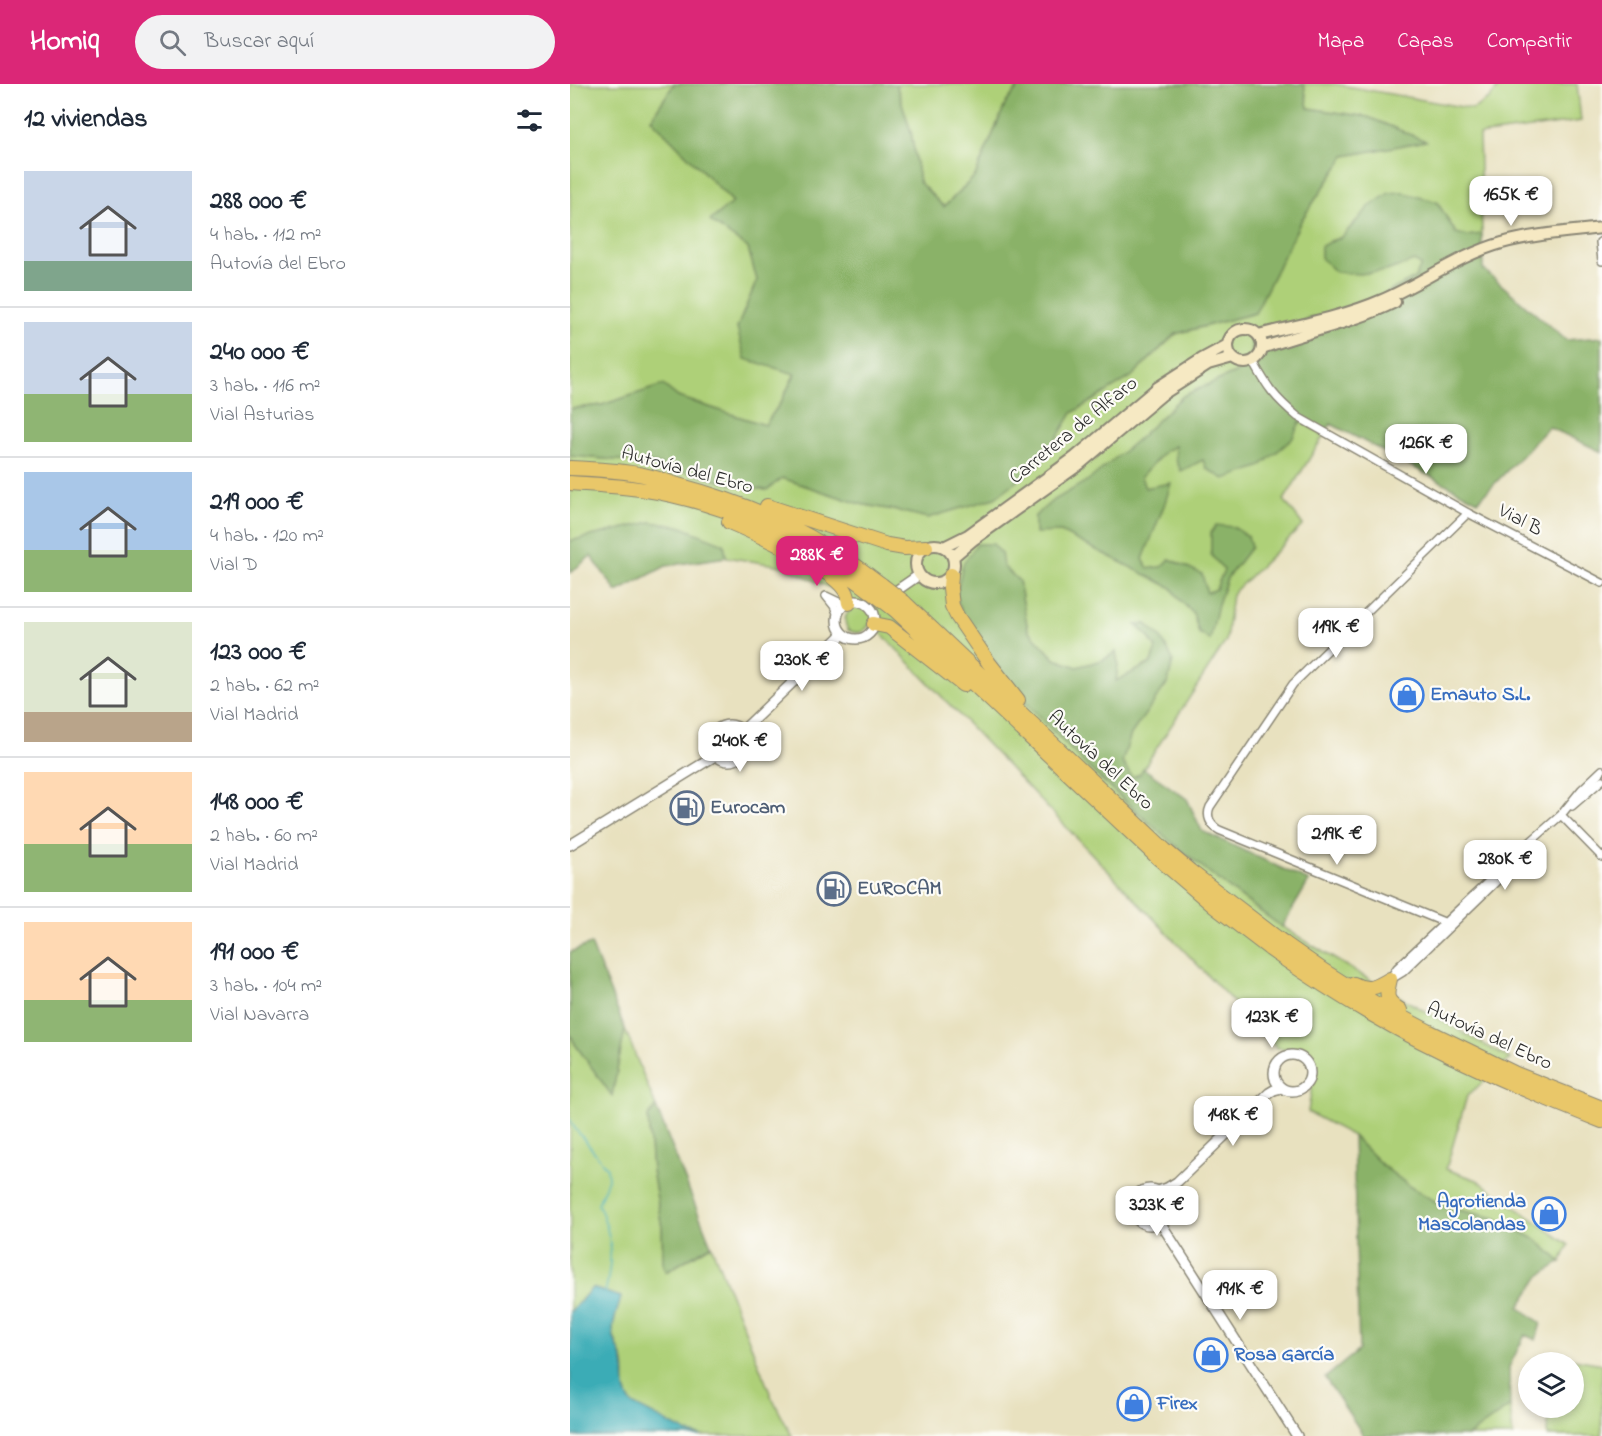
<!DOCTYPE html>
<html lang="es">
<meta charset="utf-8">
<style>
:root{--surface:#fff;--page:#f2f2f3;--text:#1f2937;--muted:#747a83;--line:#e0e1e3;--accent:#db2777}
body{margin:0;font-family:"Indie Flower",sans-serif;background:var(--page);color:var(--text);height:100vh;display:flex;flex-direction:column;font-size:22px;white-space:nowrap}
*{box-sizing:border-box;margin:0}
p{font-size:20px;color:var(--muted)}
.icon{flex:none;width:33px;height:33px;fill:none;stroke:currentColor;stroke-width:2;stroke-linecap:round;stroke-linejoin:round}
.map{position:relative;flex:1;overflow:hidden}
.details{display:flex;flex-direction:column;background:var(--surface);width:570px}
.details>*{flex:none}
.tools{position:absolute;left:948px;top:1268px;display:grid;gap:12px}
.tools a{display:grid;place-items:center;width:66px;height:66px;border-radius:50%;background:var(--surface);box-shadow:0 3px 9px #0003;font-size:30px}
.price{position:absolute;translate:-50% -51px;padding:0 14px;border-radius:12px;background:#fff;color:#222;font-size:20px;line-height:39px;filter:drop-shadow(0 2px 3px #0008)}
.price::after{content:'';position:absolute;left:50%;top:36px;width:18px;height:14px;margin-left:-9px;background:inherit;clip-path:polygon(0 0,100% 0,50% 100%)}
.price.on{background:var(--accent);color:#fff}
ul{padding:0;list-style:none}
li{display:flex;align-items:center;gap:18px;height:150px;padding:0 24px}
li+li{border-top:2px solid var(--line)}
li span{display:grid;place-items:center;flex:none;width:168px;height:120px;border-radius:0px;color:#555}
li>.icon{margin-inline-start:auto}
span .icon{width:72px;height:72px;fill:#fffc;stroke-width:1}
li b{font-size:26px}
h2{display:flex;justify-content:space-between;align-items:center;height:72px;padding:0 24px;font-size:26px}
header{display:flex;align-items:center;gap:36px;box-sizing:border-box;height:84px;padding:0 30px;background:var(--accent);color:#fff}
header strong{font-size:28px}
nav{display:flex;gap:33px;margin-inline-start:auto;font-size:21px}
.search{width:420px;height:54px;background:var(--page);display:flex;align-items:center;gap:15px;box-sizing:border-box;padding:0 21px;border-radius:33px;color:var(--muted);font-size:22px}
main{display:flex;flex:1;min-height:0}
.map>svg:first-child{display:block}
.green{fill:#aed078;stroke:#6c7e52;stroke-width:1.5}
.forest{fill:#8ab268;stroke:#5a6e4a;stroke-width:1.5}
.water{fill:#3bacb6;stroke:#336c70;stroke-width:1.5}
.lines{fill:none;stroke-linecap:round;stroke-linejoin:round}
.stream{stroke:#3bacb6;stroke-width:1.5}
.minor-casing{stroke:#8a8675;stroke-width:10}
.tertiary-casing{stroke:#8a8675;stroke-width:12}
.secondary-casing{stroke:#8a8675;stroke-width:14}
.motorway-casing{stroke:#8a8675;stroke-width:16}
.minor{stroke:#fff;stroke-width:7}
.tertiary{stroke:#fff;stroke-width:9}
.secondary{stroke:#f6e9c3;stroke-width:10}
.motorway{stroke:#e9c769;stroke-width:14}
.motorway-bridge-casing{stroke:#8a8675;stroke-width:16;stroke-linecap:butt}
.motorway-bridge{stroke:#e9c769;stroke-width:14}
.labels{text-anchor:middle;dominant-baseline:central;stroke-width:4.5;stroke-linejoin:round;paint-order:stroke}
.street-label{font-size:20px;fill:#2b2b2b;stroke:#fdfcf7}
.shop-label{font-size:20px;font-weight:bold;fill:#366cbe;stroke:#fdfcf7;text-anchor:start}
.service-label{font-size:20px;font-weight:bold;fill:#4e5e75;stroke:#fdfcf7;text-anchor:start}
</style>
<header>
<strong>Homiq</strong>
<div class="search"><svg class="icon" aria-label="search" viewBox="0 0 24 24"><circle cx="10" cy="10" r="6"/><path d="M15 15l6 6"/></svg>Buscar aquí</div>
<nav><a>Mapa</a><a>Capas</a><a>Compartir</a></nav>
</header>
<main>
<section class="details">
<h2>12 viviendas<svg class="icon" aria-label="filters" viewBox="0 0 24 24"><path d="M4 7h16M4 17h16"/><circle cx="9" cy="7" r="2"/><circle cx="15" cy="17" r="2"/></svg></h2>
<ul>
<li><span style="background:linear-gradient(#c9d6e8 75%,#7fa58c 0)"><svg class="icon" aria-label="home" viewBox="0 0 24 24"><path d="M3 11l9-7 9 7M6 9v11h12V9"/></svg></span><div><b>288 000 €</b><p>4 hab. · 112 m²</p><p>Autovía del Ebro</p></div></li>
<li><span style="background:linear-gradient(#c9d6e8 60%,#8fb573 0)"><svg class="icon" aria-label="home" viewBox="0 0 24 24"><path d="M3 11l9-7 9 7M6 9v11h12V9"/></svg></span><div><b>240 000 €</b><p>3 hab. · 116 m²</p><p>Vial Asturias</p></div></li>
<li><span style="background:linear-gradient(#a9c7e8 65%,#8fb573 0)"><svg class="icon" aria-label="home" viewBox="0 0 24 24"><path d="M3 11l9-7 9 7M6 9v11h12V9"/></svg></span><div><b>219 000 €</b><p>4 hab. · 120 m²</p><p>Vial D</p></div></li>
<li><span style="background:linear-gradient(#dfe7d0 75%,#b9a48a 0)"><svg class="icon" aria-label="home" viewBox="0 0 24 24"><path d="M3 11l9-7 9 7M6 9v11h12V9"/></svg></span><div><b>123 000 €</b><p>2 hab. · 62 m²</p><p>Vial Madrid</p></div></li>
<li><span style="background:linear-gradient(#ffd9b3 60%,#8fb573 0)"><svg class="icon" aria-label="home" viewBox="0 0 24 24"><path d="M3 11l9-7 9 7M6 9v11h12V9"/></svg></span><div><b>148 000 €</b><p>2 hab. · 60 m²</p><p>Vial Madrid</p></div></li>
<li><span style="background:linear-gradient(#ffd9b3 65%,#8fb573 0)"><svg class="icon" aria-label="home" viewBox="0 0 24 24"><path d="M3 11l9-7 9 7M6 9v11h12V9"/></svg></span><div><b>191 000 €</b><p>3 hab. · 104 m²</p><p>Vial Navarra</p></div></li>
</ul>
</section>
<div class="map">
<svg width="1032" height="1352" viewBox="0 0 1032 1352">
<rect width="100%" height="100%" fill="#fdfcf7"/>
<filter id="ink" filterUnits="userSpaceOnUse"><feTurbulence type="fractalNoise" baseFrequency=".0167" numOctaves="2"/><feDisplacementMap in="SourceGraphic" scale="12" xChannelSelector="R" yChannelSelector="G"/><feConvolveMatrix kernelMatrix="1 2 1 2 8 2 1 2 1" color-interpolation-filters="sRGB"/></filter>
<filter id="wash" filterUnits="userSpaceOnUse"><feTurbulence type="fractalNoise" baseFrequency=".008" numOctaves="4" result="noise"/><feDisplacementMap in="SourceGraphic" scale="24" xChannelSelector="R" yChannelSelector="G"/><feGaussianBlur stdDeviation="1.35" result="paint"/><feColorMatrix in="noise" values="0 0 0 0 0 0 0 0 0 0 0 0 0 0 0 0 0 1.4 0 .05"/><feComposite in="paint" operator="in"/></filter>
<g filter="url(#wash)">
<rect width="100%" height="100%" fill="#e8e1bf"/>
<path class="green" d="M0 0H104L81 35 163 118 140 137 178 164 187 196 167 244 225 289 211 318 195 341 108 313 93 301 32 321 0 325Z
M326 0H451L436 19 405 92 374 123 349 98 341 48Z
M734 0H765L903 25 919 15 931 0H1007L1011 37 909 51 912 150 897 152 886 149 867 118 850 114 786 137 772 153 760 157 816 187 844 177 852 181 845 194 805 215 701 247 679 246 680 251 687 258 674 285 613 312 566 357 520 396 481 418 465 432 466 448H491L602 504 609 515 623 529 629 549 648 520 657 494 681 463 654 486 646 505 636 509 632 490 592 483 578 485 573 475 600 400 575 404 571 393 595 367 606 362V376H633L722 355 730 338 757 346 714 416 733 441 662 510 656 557 570 690 562 694 552 677 561 650 598 598 603 576 591 554 576 540 566 541 578 552 586 564 581 579 546 597 548 579 546 568 533 576 507 583 485 575 458 546 449 497 432 482 431 469 428 584C488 659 558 724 633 783 658 804 685 825 713 843 786 890 864 932 940 975L897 1012 876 1085 907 1096 999 1161 991 1178 967 1156 925 1134 875 1123 842 1104 813 1082 783 1052 738 1028 743 995 744 977 730 965 707 964 312 550 300 539C295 549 288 551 278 546 273 537 274 530 283 524L263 505 212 482 156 473 154 460 81 438 0 457V372L83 379 168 402 197 406 212 394 290 420 329 427 358 434 473 377 502 329 561 293 606 250 685 229 732 135 775 72 855 57 798 33 738 24Z
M55 945 86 1023 78 1033 82 1086 92 1143 93 1181 97 1188 141 1161 202 1314 222 1352H132L119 1350 62 1320C50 1303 57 1296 54 1278 51 1267 44 1258 43 1246 43 1236 48 1223 51 1213L22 1204 0 1228V949L5 960 42 1011Z
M992 1273 1032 1280V1352H978L977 1348 979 1323H1004V1278H985Z
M940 1322 943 1352H898Z"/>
<path class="forest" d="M104 0H326L341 48 349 98 374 123 405 92 436 19 451 0H734L738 24 798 33 856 57 775 72 732 135 685 229 605 250 561 293 502 329 473 377 425 414 358 434 329 427 290 420 212 394 197 406 168 402 83 379 0 372V325L32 321 93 301 108 313 195 341 211 318 225 290 175 275 167 244 187 196 178 164 140 137 163 118 81 35Z
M831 108 867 118 886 149 897 152 912 150 913 185 996 256 1032 253V368L979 343 908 417 761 340 754 350 729 337 730 338 722 355 689 383 654 395 637 385 633 376 611 387 606 376 605 362 595 367 571 393 575 404 601 399 595 419 573 475 578 484 592 483 600 475 632 490 637 509 646 505 654 486 641 471V449L646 441 663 443 678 452 681 463 657 494 648 520 640 556 629 549 623 529 609 515 602 504 491 448 465 449V432L481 418 520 395 566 357 613 312 674 285 682 267 679 246 701 247 805 215 845 194 851 181 844 177 816 187 789 190 766 188 751 174V162L772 153 799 123 819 109Z
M81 438 109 442 154 460 156 473 96 482 47 508 21 472 0 489V457Z
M407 460H423L431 469 433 482 449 497 458 546 485 575 507 583 533 576 546 568 548 579 546 597 581 579 586 564 578 552 566 541 576 540 591 554 603 576 598 598 561 650 552 678 562 693 570 690 573 684 617 715 632 747 739 797 712 843 660 805 595 753 519 684 459 622 428 584 392 530 386 511 393 480Z
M21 860 55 945 42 1012 5 960 0 949V868Z
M86 1023 141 1161 96 1188 93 1181 92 1143 82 1086 78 1033Z
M783 1052 813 1082 842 1104 875 1123 925 1134 967 1156 991 1178 970 1192 949 1223 971 1239 966 1256 955 1251 939 1283 940 1322 898 1352H794L755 1294 789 1266Z"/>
<path class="water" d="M22 1204 51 1213C49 1223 43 1236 43 1246 43 1258 51 1267 53 1278 57 1295 50 1303 62 1320L118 1349 132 1352H0V1228Z"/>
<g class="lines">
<path class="stream" d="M0 1035 4 1043 37 1084 38 1095 28 1120C43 1151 43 1175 35 1209"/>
</g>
</g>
<g filter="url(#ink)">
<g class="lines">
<defs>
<path id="minor" d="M1032 157 1030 158 1032 177
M683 277C697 303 705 314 728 333L898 429 1032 499
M268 531 264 522 256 512 275 521
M1002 722 1032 696
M991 731 1032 773
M881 841 649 746C640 741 636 732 640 723L723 600 898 429
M823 894 833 888 965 760
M820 895 827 884 958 760 991 731 1012 705 1032 686"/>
<path id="tertiary" d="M320 511 349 491
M267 536a19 19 0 1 1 38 0a19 19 0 1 1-38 0Z
M141 659a18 18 0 1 1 36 0a18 18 0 1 1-36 0Z
M172 647 273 550
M0 761 145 672
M704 989a18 18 0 1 1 36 0a18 18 0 1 1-36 0Z
M562 1123a18 18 0 1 1 36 0a18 18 0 1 1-36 0Z
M588 1107 597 1104 607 1098 699 1009 704 1006 712 1004
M590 1138 727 1352"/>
<path id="secondary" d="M658 262a17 17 0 1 1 34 0a17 17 0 1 1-34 0Z
M688 251C729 241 773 233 812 216 852 199 889 171 932 159 964 150 999 148 1032 144
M692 264C736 248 783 239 825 218
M346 480a19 19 0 1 1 38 0a19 19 0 1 1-38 0Z
M374 463 398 451 504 374 587 304 632 275 658 261
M383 473 403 456 510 380 593 310 638 281 663 274"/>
<path id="motorway" d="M0 384C23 385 46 386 68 390 82 392 95 397 108 401 187 422 247 451 312 501
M0 399C29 401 59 402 87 408 143 419 202 441 250 472 268 483 286 496 303 509
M197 422 317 461 335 464 356 463
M159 438C187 450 259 482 275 506 278 510 278 514 279 519
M381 491 380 504 382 522 387 532 419 579 448 616
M334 518 595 766 620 787 706 853
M325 526 588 774 645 823 700 865
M304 540 319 543 393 601
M714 859 754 887 803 918 858 947 946 990 1032 1024
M707 870C736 890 765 909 796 927 871 971 951 1005 1032 1037
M820 895C816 912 815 916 830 926
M784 900C798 908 807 903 820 895"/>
</defs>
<use href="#minor" class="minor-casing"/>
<use href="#tertiary" class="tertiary-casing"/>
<use href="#secondary" class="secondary-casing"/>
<use href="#motorway" class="motorway-casing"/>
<use href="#minor" class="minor"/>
<use href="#tertiary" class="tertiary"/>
<use href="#secondary" class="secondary"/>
<use href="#motorway" class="motorway"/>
<defs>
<path id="motorway-bridge" d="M312 501 334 518
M303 509 325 526
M706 853 714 859
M700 865 707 870"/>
</defs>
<use href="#motorway-bridge" class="motorway-bridge-casing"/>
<use href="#motorway-bridge" class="motorway-bridge"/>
</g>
</g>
<defs>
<symbol id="shop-ring" viewBox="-11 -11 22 22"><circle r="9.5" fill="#fdfcf7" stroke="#3f7fe0" stroke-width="1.5"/><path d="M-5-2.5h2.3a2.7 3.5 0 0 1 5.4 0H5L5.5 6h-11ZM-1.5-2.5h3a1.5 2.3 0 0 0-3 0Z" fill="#3f7fe0"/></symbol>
<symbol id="fuel-ring" viewBox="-11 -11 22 22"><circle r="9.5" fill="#fdfcf7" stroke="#5c6f8a" stroke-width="1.5"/><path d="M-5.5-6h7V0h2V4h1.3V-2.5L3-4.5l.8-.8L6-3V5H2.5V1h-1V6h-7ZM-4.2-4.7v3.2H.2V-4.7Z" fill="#5c6f8a"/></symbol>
</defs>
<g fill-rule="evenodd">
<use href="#shop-ring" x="818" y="592" width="38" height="38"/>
<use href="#fuel-ring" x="98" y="705" width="38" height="38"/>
<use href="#fuel-ring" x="245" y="786" width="38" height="38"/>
<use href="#shop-ring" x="960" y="1111" width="38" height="38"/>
<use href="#shop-ring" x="622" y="1252" width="38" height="38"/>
<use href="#shop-ring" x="545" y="1301" width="38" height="38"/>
</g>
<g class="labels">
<g class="street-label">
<text transform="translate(504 347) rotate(-39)">Carretera de Alfaro</text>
<text transform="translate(117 387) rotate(15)">Autovía del Ebro</text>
<text transform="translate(950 437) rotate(28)">Vial B</text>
<text transform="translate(530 677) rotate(43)">Autovía del Ebro</text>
<text transform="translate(919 953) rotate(25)">Autovía del Ebro</text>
</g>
<g class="shop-label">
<text x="860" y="611">Emauto S.L.</text>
<text x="956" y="1118" text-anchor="end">Agrotienda<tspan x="956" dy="23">Mascolandas</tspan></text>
<text x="664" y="1271">Rosa García</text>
<text x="587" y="1320">Firex</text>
</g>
<g class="service-label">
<text x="140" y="724">Eurocam</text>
<text x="287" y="805">EUROCAM</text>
</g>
</g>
</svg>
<div class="tools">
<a><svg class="icon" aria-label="layers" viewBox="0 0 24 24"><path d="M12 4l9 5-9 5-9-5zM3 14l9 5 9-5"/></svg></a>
</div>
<b class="price" style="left:941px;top:143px">165K €</b>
<b class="price" style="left:856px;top:391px">126K €</b>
<b class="price on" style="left:247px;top:503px">288K €</b>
<b class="price" style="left:766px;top:575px">119K €</b>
<b class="price" style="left:232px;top:608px">230K €</b>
<b class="price" style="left:170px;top:689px">240K €</b>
<b class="price" style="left:767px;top:782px">219K €</b>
<b class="price" style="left:935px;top:807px">280K €</b>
<b class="price" style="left:702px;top:965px">123K €</b>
<b class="price" style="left:663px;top:1063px">148K €</b>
<b class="price" style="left:587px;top:1153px">323K €</b>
<b class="price" style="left:670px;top:1237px">191K €</b>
</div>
</main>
